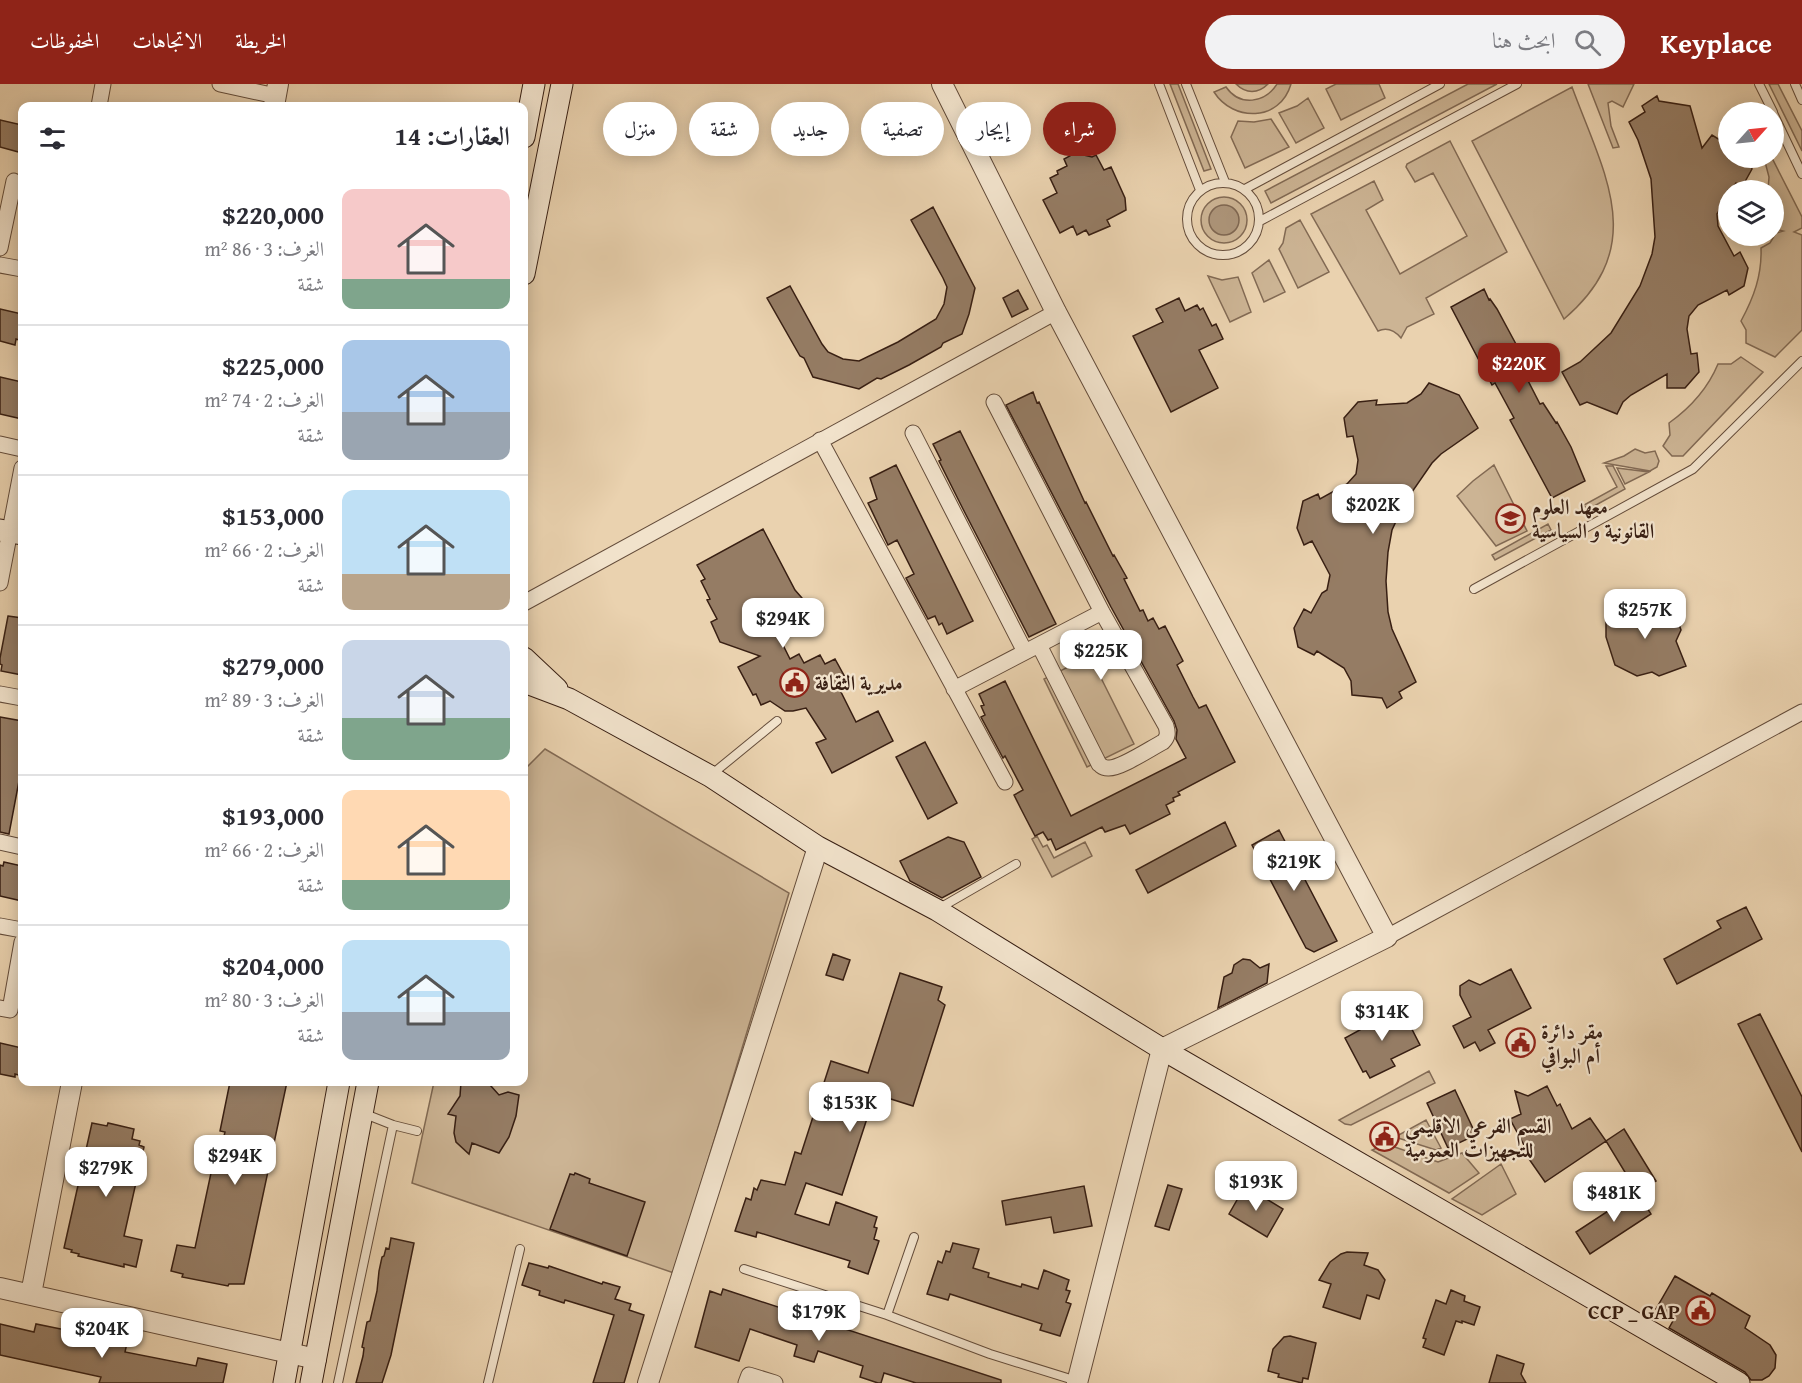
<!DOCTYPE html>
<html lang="ar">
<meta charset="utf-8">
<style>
:root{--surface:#fff;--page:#f2f2f3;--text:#2b2b33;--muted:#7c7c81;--line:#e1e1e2;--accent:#8f2418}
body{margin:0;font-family:"Gentium Book Plus",Amiri,serif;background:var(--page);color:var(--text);direction:rtl;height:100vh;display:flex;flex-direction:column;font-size:22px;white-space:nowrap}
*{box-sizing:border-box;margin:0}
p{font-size:20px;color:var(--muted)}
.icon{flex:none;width:33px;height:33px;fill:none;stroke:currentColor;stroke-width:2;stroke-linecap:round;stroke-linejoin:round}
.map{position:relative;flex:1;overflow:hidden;direction:ltr}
.drawer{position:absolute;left:18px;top:18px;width:510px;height:984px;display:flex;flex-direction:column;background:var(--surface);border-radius:12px;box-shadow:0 3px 15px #0003;direction:rtl}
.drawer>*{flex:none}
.banner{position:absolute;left:546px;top:18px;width:570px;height:54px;direction:rtl;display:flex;gap:12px}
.needle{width:39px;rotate:63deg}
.buttons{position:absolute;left:1718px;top:18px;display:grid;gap:12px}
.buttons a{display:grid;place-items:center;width:66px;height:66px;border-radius:50%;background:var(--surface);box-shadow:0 3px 15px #0003;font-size:30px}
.price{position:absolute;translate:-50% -51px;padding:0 14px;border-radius:12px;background:#fff;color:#222;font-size:20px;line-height:39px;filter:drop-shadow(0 2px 3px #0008)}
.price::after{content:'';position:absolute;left:50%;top:36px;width:18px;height:14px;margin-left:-9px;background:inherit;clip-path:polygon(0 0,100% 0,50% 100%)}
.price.on{background:var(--accent);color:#fff}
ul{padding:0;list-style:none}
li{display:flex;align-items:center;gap:18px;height:150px;padding:0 18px}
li+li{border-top:2px solid var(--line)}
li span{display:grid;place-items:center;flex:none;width:168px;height:120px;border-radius:12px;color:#555}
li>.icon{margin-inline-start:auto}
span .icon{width:72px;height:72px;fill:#fffc;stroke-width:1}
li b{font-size:26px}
h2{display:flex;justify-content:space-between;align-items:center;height:72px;padding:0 18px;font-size:26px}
.chip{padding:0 21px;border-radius:27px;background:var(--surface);box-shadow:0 3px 15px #0003;font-size:21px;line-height:54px}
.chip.on{background:var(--accent);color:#fff}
header{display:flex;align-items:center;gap:36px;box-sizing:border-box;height:84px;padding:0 30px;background:var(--accent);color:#fff}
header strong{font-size:28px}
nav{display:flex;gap:33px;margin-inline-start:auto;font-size:21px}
.search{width:420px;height:54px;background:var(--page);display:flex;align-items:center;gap:15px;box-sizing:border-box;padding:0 21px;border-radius:33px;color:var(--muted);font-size:22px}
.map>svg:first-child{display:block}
.green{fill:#ccb494;stroke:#826a54;stroke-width:1.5}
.water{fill:#ad957a;stroke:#7e6651;stroke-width:1.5}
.building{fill:#957c64;stroke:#381f13;stroke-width:1.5}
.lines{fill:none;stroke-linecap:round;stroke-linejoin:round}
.service-casing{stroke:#644c3a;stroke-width:10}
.minor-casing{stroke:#644c3a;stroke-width:17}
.tertiary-casing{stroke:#644c3a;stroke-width:22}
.secondary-casing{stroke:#381f13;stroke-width:23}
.service{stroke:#f1e2cb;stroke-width:8}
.minor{stroke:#f1e2cb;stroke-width:15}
.tertiary{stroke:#f1e2cb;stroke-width:20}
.secondary{stroke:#f1e2cb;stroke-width:21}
.labels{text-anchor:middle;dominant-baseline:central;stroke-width:4.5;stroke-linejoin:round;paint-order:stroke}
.poi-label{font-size:21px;font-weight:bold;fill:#381f13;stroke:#f1e2cb;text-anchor:start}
</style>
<header>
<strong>Keyplace</strong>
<div class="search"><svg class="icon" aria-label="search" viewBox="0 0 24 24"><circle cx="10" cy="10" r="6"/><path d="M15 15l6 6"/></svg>ابحث هنا</div>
<nav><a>الخريطة</a><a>الاتجاهات</a><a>المحفوظات</a></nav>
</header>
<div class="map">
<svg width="1802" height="1299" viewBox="0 0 1802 1299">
<rect width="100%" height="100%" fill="#ead2af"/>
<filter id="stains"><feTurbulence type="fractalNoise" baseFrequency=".00333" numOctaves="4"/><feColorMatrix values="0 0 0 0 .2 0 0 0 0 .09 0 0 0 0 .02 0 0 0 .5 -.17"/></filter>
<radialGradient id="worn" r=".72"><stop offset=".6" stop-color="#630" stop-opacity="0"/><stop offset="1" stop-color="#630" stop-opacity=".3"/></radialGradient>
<path class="green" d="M1170 0H1178L1211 85 1204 87Z
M1236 0H1268C1258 10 1246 10 1236 0Z
M1277 0H1291C1280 38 1233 38 1214 8L1226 3C1240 23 1265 19 1277 0Z
M1336 0H1379L1385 14 1341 36 1326 5Z
M1468 0H1497L1271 119 1265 107Z
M1588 0H1634L1623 23 1612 17 1608 19 1611 42 1619 63 1613 64Z
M1769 0H1778L1802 47V67Z
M1572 3C1604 90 1650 162 1564 235L1472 57Z
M1308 14 1324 44 1296 59 1279 29 1297 22Z
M1271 35 1289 63 1245 84 1231 53 1238 37 1254 38Z
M1450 57 1507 168 1426 214 1434 230 1407 243 1401 254C1395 247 1387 243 1378 247L1311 130 1374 97 1383 116 1366 126 1400 190 1467 152 1433 89 1415 98 1406 83 1407 80Z
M1764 74H1772L1802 133V144L1794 148 1802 151V246L1775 273 1746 259V246L1741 237C1754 213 1762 191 1761 164L1770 159 1776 149 1783 147 1779 146 1778 138 1773 133V106H1768L1769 93Z
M1201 136a23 23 0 1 1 46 0a23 23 0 1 1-46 0Z
M1300 136 1329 188 1298 204 1279 165 1283 159 1286 144Z
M1269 176 1285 208 1264 218 1252 189Z
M1208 192 1222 196 1238 193 1251 228 1230 238Z
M1741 273 1763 288 1683 372H1672L1663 362 1670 351 1669 339C1690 324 1708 304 1718 280H1731Z
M1635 365 1645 369 1655 367 1659 377 1657 383 1650 387 1604 379 1624 372Z
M1494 381 1527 447 1496 462 1457 412 1473 397Z
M1606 382H1613L1625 405 1587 426 1584 421 1617 403Z
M1617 384 1649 388 1625 400Z
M1548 440 1551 446 1495 476 1492 471Z
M1090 572 1134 660 1087 683 1044 595Z
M545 665 789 809 674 1189 412 1099 434 998H524V686Z
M1037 752 1043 763 1047 761 1054 774 1085 758 1092 772 1052 793 1032 755Z
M1429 987 1435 999 1351 1041 1345 1040 1339 1036Z
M1426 1036 1441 1064 1436 1066 1395 1053Z
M1386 1060 1438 1078 1462 1069 1479 1089 1449 1109 1372 1066Z
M1501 1080 1516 1110 1482 1131 1452 1115Z"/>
<path class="water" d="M1209 136a15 15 0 1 1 30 0a15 15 0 1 1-30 0Z"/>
<path class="building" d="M1657 12 1659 17 1690 22 1702 64 1712 51 1728 61V74H1749L1752 85 1742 103 1736 99 1731 106H1728V112L1717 130 1718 142 1734 172 1740 168 1748 184 1744 202 1729 211 1727 206 1698 221 1689 232 1687 245 1691 270 1697 269 1699 288 1685 304H1667V290L1631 311 1623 318 1617 330 1587 318 1580 321 1562 288 1580 278 1611 249 1640 202 1652 170 1655 153 1651 95 1638 56 1629 38 1645 28 1642 22Z
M0 36 22 41V69L0 63Z
M1075 69 1092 73 1096 71 1104 86 1111 83 1125 114 1126 126 1107 136 1110 142 1089 151 1086 146 1077 151 1073 142 1060 149 1043 116 1057 109 1050 94 1058 90 1057 87 1067 82 1064 75Z
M933 123 975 204 969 230 962 250 943 259 941 263 909 281 881 295 877 294 859 305 813 293 804 274 800 272 767 214 790 202 822 260 828 268 843 275 859 277 898 258 936 235 944 220 947 203 943 194 911 136Z
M1484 205 1489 216 1490 215 1497 225 1517 262 1525 284 1522 285 1540 320 1543 319 1556 339 1557 338 1571 363 1585 397 1552 414 1510 336 1514 334 1495 299 1492 301 1451 223Z
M1018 206 1028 225 1012 233 1003 214Z
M1179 214 1185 227 1197 221 1200 226 1203 224 1212 242 1216 240 1223 255 1199 266 1218 304 1171 328 1133 252 1163 238 1156 225Z
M0 225 22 230V257L16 255 15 261 0 257Z
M0 293 22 298V335L0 330Z
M1429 299 1459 311 1478 344 1441 370 1432 379 1405 418 1392 446 1388 468 1386 497 1388 528 1392 545 1416 598 1399 608 1402 614 1387 624 1382 614 1352 611 1351 597 1344 584 1317 567 1314 571 1298 563 1294 544 1304 525 1311 529 1322 509 1327 506 1330 491 1312 457 1304 461 1297 444 1303 417 1318 410 1320 415 1347 400 1356 390 1358 376 1353 352 1347 353 1344 334 1358 318 1377 316 1376 321 1407 319 1421 310Z
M1033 308 1037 319 1039 318 1085 419 1086 418 1113 472 1114 471 1127 494 1124 495 1140 527 1143 526 1148 537 1153 534 1159 545 1165 542 1183 577 1177 581 1193 613 1199 624 1206 621 1235 678 1178 708 1180 711 1173 714 1174 717 1166 721 1170 730 1130 750 1125 741 1105 748 1102 743 1056 766 1051 755 1048 756 1043 748 1035 752 1021 725 1014 711 1023 706 1005 672 1003 674 981 633 985 631 981 622 984 621 979 610 1005 597 1071 732 1186 674 1176 655 1177 646 1174 637 1111 523 1006 321Z
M960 347 1056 540 1029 553 963 425 939 377 941 376 933 360Z
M896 381 973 537 947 550 942 539 939 541 935 532 928 535 906 494 914 490 897 456 888 461 868 419 877 415 870 394Z
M763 445 795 506 802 514 801 523 796 529 769 533 790 575 799 570 804 579 820 571 825 580 835 575 846 595 837 600 856 638 878 627 893 657 832 689 816 659 826 655 806 624 793 627H785L770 617 761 621 756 610 753 611 738 583 760 572 720 558 711 538 717 535 707 516 710 515 701 497 705 495 697 481Z
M1651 514 1654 523 1663 521 1667 531 1675 529 1681 546 1676 557 1686 582 1659 592 1652 588 1637 592 1615 581 1606 553V538L1607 532Z
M8 532 22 534V591L1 587 2 581 0 580V574Z
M0 633 22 637V681L9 750 0 748Z
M925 658 957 719 928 735 896 673Z
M1225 738 1236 762 1148 809 1136 786Z
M1279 746 1337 857 1314 868 1306 864 1252 761Z
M948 753 964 758 981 793 942 814 910 797 900 777Z
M4 778 22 782V817L0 812V781L3 782Z
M1746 823 1762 855 1677 900 1664 875 1721 844 1717 837Z
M833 870 850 876 843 896 826 891Z
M1243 875 1250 876 1260 884 1269 880 1267 899 1218 924 1224 893 1232 889 1234 881Z
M1511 885 1531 924 1488 946 1495 959 1480 967 1475 958 1464 964 1453 942 1471 933 1460 911V902L1469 896 1480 901Z
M900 889 942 903 938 916 945 921 913 1022 875 1010 842 1111 806 1099 795 1130 829 1141 836 1118 877 1133 874 1143 877 1144 874 1155 879 1157 868 1190 848 1183 850 1177 757 1148 756 1153 735 1147 746 1114 751 1116 754 1104 757 1106 761 1096 785 1101 795 1068 801 1070 831 977 868 989Z
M1401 924 1420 961 1391 975 1395 982 1370 994 1366 987 1363 988 1345 954 1369 941 1363 929 1385 933Z
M1760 930 1802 1013V1068L1738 940Z
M0 959 22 964V992L15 990V993L0 990Z
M230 998H287L244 1200H229L228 1202 182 1193 183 1190 171 1187 177 1161 195 1164 214 1075 218 1076 225 1048 220 1047Z
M461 998H479L490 1001 499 1011 508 1008 519 1011 516 1032 509 1053 499 1069 472 1059 469 1070 456 1058 454 1049 456 1032 448 1030 460 1012Z
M1547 1002 1557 1022 1560 1020 1572 1045 1590 1034 1606 1057 1545 1098 1529 1075 1531 1074 1510 1035 1521 1030 1515 1007 1528 1012Z
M1455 1006 1476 1051 1448 1064 1427 1019Z
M92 1039 107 1042 108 1039 134 1045 132 1055 140 1057 139 1061 144 1063 124 1152 142 1156 136 1183 124 1180V1183L78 1172 79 1170 71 1168 72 1166 64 1164Z
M1624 1045 1656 1097 1637 1108 1606 1057Z
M575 1089 590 1095 589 1099 645 1118 627 1172 550 1145 570 1090 574 1091Z
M1168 1101 1182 1105 1169 1146 1155 1142Z
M1084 1102 1092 1142 1054 1149 1051 1133 1006 1141 1002 1117Z
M1245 1102 1283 1125 1267 1153 1229 1130Z
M1637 1108 1651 1130 1590 1170 1576 1148Z
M391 1154 414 1159 391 1271 382 1299H356L363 1272 364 1264 362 1263 367 1238 370 1237 377 1207 379 1187 382 1173 384 1172 386 1164 389 1165Z
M953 1159 979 1165 973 1184 989 1189 988 1193 1004 1198 1021 1203 1022 1200 1038 1205 1044 1186 1069 1196 1066 1206 1070 1207 1066 1218 1071 1220 1060 1252 1040 1246 1042 1240 950 1210 948 1216 927 1210 938 1177 942 1179 946 1167 950 1168Z
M1347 1168 1368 1169 1364 1181 1378 1186 1385 1196 1379 1215 1367 1211 1360 1235 1323 1223 1331 1200 1319 1196 1330 1178 1341 1170Z
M529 1179 548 1184 549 1182 602 1200 603 1198 620 1203 615 1215 631 1220 629 1226 644 1231 624 1299H593L614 1231 565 1216 564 1219 539 1211 540 1207 522 1201Z
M1675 1192 1710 1212 1712 1209 1750 1232 1745 1244 1770 1261 1776 1271 1775 1284 1769 1292 1762 1296H1751L1745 1288 1669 1244 1674 1235 1656 1225Z
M723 1205 1001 1296V1299H916L884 1289 881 1299H878L860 1293 863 1282 818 1267 814 1278 794 1272 797 1261 750 1245 739 1277 695 1263 710 1207 721 1211Z
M1451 1206 1465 1212 1464 1217 1480 1223 1474 1241 1462 1237V1239L1456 1237 1444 1271 1423 1263 1426 1255 1423 1254 1436 1216 1446 1220Z
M0 1240 34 1248 36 1240 66 1246 64 1254 96 1261 98 1253 127 1259 125 1268 196 1282 198 1274 227 1280 223 1299H99L101 1293 0 1271Z
M1290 1252 1316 1259 1308 1295 1303 1294 1302 1299 1278 1293 1279 1290 1268 1287 1273 1265 1284 1253Z
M1497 1271 1524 1280 1521 1290 1526 1299H1489Z"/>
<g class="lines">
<defs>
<path id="service" d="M1159 0 1200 106
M1186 0 1225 98
M1759 0 1773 28
M1795 0 1802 16
M1773 29 1802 90
M1187 135a36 36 0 1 1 72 0a36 36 0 1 1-72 0Z
M1245 105 1440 0
M1260 137 1517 0
M1474 505 1693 385 1802 277
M711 691 777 637
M938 825 1016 780
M365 1030 393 1041 417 1047
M744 1185 887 1231 990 1270 1077 1297
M887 1231 914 1153
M338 1299 393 1041
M488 1299 520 1165"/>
<path id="minor" d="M220 0 276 12
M99 22 103 0
M0 164 14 97
M0 181 22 185
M994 318 1102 528 1166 642C1168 649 1168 653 1163 658 1151 664 1120 685 1108 684 1103 684 1103 683 1099 680L1039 561
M913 349 1025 568
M820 356 1005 698
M0 360 22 365
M0 499 22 384
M524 519 1056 228
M954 605 1102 528
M0 610 22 614
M0 758 22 763
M0 842 22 846
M1387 853 1802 628
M0 924 10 926 22 858
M746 1299 749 1291 775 1299"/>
<path id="tertiary" d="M942 0 1056 228 1387 853 1162 965 1077 1299
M274 22 278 0
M0 1204 316 1275
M31 1210 72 998
M648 1299 818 763"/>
<path id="secondary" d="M524 53 534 0
M524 190 562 0
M0 446 22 450
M524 574 557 605
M524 598 569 615 710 692 818 763 937 826 1162 965 1739 1299
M284 1299 339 998
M311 1299 368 998"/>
</defs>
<use href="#service" class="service-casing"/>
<use href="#minor" class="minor-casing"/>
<use href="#tertiary" class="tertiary-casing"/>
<use href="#secondary" class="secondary-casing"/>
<use href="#service" class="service"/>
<use href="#minor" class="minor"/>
<use href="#tertiary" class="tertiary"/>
<use href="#secondary" class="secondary"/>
</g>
<defs>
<symbol id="university-ring" viewBox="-11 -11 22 22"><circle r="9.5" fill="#f1e2cb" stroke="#8f2418" stroke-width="1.5"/><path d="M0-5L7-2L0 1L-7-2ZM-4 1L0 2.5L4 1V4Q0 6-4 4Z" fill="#8f2418"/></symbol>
<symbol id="civic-ring" viewBox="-11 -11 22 22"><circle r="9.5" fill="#f1e2cb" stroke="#8f2418" stroke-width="1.5"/><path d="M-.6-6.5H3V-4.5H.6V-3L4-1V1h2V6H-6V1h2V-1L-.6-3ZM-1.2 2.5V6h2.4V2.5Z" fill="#8f2418"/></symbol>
</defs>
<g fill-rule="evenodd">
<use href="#university-ring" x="1494" y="418" width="33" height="33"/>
<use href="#civic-ring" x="778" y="582" width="33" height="33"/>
<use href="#civic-ring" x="1504" y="942" width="33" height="33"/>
<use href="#civic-ring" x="1368" y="1036" width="33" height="33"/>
<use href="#civic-ring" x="1684" y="1210" width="33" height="33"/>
</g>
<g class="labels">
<g class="poi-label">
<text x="1532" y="422">معهد العلوم<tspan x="1532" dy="24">القانونية و السياسية</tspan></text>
<text x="815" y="598">مديرية الثقافة</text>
<text x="1541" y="947">مقر دائرة<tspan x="1541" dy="24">أم البواقي</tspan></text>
<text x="1405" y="1041">القسم الفرعي الاقليمي<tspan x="1405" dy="24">للتجهيزات العمومية</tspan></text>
<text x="1680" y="1227" text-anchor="end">CCP _ GAP</text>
</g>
</g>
<rect width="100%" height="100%" filter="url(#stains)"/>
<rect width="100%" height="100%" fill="url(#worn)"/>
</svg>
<div class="buttons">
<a><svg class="needle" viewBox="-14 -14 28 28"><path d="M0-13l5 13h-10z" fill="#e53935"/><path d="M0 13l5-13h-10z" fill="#7c7c81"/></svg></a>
<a><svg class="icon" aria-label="layers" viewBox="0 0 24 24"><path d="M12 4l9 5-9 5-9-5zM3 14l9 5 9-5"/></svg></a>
</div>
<b class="price on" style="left:1519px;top:310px">$220K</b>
<b class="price" style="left:1373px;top:451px">$202K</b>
<b class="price" style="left:1645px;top:556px">$257K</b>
<b class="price" style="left:783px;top:565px">$294K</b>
<b class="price" style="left:1101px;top:597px">$225K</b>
<b class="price" style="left:1294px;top:808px">$219K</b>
<b class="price" style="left:1382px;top:958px">$314K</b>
<b class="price" style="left:850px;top:1049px">$153K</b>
<b class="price" style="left:235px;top:1102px">$294K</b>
<b class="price" style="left:106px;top:1114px">$279K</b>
<b class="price" style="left:1256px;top:1128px">$193K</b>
<b class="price" style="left:1614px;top:1139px">$481K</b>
<b class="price" style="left:819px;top:1258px">$179K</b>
<b class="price" style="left:102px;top:1275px">$204K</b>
<div class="banner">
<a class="chip on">شراء</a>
<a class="chip">إيجار</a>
<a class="chip">تصفية</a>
<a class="chip">جديد</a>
<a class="chip">شقة</a>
<a class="chip">منزل</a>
</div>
<section class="drawer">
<h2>العقارات: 14<svg class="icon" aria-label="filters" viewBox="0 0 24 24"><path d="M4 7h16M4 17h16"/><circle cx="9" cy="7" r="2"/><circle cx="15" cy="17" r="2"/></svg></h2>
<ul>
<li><span style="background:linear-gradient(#f6c9c9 75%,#7fa58c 0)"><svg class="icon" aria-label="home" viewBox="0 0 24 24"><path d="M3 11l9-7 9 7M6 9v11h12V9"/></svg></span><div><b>$220,000</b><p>الغرف: 3 · 86 m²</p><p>شقة</p></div></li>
<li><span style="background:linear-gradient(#a9c7e8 60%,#9aa5b1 0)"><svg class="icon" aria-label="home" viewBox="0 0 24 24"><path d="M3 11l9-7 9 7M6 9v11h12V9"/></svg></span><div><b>$225,000</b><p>الغرف: 2 · 74 m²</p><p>شقة</p></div></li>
<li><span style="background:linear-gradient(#bfe0f5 70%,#b9a48a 0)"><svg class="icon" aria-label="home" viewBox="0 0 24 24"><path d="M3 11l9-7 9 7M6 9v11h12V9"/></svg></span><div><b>$153,000</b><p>الغرف: 2 · 66 m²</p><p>شقة</p></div></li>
<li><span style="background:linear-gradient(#c9d6e8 65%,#7fa58c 0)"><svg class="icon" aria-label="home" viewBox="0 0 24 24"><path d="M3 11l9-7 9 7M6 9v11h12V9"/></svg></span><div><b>$279,000</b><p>الغرف: 3 · 89 m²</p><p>شقة</p></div></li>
<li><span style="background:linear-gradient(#ffd9b3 75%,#7fa58c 0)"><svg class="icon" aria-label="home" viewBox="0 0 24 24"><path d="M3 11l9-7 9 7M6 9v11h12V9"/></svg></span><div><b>$193,000</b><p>الغرف: 2 · 66 m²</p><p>شقة</p></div></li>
<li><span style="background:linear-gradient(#bfe0f5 60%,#9aa5b1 0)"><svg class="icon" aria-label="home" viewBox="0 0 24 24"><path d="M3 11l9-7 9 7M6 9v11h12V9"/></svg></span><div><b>$204,000</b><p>الغرف: 3 · 80 m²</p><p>شقة</p></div></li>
</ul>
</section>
</div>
